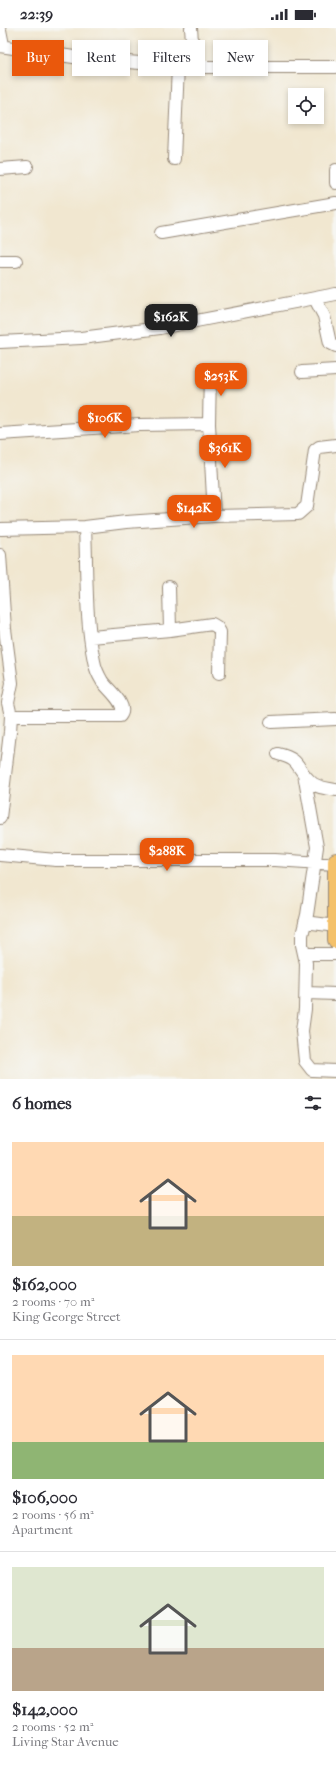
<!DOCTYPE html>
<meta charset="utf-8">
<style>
:root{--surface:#fff;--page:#f2f2f3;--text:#2b2b33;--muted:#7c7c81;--line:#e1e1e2;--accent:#ea580c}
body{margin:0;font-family:"IM FELL French Canon",serif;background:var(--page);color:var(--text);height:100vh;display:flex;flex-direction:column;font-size:15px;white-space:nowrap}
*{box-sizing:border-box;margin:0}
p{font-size:13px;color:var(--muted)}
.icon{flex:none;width:22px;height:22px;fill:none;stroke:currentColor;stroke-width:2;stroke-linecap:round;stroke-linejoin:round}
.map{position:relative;height:1051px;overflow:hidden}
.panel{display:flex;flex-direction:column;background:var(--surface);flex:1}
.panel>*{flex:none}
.banner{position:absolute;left:12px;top:12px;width:312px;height:36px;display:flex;gap:8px}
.controls{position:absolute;left:288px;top:60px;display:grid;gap:8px}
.controls a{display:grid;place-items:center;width:36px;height:36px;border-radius:0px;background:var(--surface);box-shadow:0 2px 6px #0003;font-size:20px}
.price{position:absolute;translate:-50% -34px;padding:0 9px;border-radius:8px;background:var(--accent);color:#fff;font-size:13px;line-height:26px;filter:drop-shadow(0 1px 2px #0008)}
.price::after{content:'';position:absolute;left:50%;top:24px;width:12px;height:9px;margin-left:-6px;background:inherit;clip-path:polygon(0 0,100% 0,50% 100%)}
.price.current{background:#222;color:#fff}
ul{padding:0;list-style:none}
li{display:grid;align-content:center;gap:8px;height:212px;padding:0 12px}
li+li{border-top:1px solid var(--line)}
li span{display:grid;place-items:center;height:124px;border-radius:0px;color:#555}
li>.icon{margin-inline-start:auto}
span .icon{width:72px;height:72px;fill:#fffc;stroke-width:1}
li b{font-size:17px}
h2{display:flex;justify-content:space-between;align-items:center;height:48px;padding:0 12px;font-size:17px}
.chip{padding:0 14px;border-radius:0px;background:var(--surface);box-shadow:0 2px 6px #0003;font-size:14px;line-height:36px}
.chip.current{background:var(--accent);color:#fff}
.status{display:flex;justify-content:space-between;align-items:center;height:28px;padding:0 20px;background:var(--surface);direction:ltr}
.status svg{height:11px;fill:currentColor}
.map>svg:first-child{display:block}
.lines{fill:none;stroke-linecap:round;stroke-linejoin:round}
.minor-casing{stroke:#968877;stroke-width:14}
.major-casing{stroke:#968877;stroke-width:18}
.minor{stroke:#fff;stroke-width:12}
.major{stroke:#f4c16b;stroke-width:16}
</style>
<div class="status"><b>22:39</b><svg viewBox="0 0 49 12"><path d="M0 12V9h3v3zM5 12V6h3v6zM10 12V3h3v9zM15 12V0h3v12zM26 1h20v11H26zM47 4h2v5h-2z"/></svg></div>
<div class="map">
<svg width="336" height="1051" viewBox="0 0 336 1051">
<rect width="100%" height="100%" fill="#f6f6f2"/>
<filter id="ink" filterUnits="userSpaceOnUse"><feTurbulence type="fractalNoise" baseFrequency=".025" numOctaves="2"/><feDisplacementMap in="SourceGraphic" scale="8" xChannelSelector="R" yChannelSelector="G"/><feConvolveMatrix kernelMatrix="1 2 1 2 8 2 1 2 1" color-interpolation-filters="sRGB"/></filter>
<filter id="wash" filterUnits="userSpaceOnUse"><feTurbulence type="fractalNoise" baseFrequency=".012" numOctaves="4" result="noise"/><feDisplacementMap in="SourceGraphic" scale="16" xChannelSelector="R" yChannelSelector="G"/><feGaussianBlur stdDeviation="0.9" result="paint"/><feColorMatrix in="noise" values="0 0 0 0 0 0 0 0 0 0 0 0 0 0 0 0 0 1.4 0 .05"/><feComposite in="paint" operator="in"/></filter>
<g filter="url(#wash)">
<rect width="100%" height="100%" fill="#f1e7d0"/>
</g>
<g filter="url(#ink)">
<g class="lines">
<defs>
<path id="minor" d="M191 0 194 39
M0 2 3 17
M0 18 87 31 194 39H336
M174 131 178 38
M0 141 27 139
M336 142V155
M161 205 336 175
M0 233H16
M315 271 324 288 330 315 336 318
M0 314 81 310 160 300 336 266
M210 342 209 396 214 488
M302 344 336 342
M0 406 139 397 209 396
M0 501 85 499 126 494 214 488 298 486 307 478 315 422 319 419 336 417
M0 527 5 601 12 655 8 675 11 688 10 704 0 790
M169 559 170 602
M91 609 170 602 212 596 217 599 220 604 219 645
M11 688H120C129 677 108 662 102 653 99 648 95 639 94 633 85 590 87 543 85 499
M271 694 336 691
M278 726C302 732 295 739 310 753 316 760 327 760 336 762
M304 746 317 819 307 887 302 907V917L306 935 305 981 302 1003 305 1033 312 1042 336 1043
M0 827 56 832H275L336 836
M305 894 336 898
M304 926H336
M306 965 336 966"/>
<path id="major" d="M336 833V912"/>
</defs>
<use href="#minor" class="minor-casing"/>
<use href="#major" class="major-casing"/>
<use href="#minor" class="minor"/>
<use href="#major" class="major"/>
</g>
</g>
</svg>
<div class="controls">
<a><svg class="icon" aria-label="locate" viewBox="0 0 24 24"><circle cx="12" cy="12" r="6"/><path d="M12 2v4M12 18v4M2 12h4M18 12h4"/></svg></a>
</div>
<b class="price current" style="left:171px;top:310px">$162K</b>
<b class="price" style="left:221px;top:369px">$253K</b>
<b class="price" style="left:105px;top:411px">$106K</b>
<b class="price" style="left:225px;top:441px">$361K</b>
<b class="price" style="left:194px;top:501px">$142K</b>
<b class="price" style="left:167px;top:844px">$288K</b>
<div class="banner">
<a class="chip current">Buy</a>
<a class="chip">Rent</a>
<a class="chip">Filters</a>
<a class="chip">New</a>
</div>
</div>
<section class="panel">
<h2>6 homes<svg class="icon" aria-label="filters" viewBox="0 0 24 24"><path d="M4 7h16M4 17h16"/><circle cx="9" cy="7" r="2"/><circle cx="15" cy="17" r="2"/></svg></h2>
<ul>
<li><span style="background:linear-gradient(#ffd9b3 60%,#c2b280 0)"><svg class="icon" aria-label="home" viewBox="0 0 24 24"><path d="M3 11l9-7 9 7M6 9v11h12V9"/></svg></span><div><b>$162,000</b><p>2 rooms · 70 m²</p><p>King George Street</p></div></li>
<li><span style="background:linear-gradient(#ffd9b3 70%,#8fb573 0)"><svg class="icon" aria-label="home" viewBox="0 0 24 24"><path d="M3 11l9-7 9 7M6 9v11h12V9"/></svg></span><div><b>$106,000</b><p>2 rooms · 56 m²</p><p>Apartment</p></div></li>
<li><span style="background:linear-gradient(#dfe7d0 65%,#b9a48a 0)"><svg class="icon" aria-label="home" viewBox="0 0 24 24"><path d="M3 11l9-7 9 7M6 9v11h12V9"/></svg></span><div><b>$142,000</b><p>2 rooms · 52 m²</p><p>Living Star Avenue</p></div></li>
</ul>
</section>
